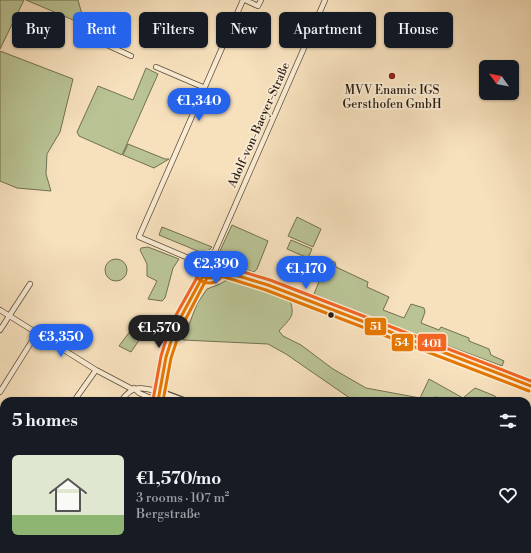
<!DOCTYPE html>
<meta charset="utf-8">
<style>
:root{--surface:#171b24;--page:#20242c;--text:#f1f3f6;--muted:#9ea1a6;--line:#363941;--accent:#2563eb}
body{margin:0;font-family:"Libre Bodoni",serif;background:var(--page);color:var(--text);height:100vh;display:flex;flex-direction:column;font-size:15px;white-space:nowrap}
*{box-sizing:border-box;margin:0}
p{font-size:13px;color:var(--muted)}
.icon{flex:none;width:22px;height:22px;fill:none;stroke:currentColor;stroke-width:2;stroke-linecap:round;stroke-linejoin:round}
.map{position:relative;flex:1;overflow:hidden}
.sheet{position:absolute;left:0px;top:397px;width:531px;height:156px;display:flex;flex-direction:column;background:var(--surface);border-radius:12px 12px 0 0;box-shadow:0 1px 3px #0004}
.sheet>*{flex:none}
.hud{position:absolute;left:12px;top:12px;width:507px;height:36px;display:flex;gap:8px}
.needle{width:26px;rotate:303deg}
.controls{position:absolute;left:479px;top:60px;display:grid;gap:8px}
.controls a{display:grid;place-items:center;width:40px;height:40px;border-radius:6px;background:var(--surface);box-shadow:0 1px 3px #0004;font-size:20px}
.price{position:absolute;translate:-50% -34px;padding:0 9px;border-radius:14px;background:var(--accent);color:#fff;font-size:13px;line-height:26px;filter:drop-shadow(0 1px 2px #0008)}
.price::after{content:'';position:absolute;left:50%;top:24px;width:12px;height:9px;margin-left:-6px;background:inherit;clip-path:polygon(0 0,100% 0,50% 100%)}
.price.current{background:#222;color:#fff}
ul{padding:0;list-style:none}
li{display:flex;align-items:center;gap:12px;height:100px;padding:0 12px}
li+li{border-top:1px solid var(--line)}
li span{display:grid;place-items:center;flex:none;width:112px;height:80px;border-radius:6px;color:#555}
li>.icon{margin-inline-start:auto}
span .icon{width:48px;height:48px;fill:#fffc;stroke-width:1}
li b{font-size:17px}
h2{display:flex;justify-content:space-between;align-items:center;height:48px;padding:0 12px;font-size:17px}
.pill{padding:0 14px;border-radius:6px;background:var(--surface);box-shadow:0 1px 3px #0004;font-size:14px;line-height:36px}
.pill.current{background:var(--accent);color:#fff}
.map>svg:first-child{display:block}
.green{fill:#b9c394;stroke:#717052}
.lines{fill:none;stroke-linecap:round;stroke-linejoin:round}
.tertiary-tunnel{stroke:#ceba9a;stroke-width:5.5;stroke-dasharray:5.5 3;stroke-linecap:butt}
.minor-casing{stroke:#5c4d3b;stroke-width:6}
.tertiary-casing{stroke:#5c4d3b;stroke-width:8}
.trunk-casing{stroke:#291c10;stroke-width:9}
.minor{stroke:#faecd4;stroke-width:4.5}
.tertiary{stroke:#faecd4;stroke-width:5.5}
.trunk{stroke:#ecc07e;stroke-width:7}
.bus-1-casing{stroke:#faecd4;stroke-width:6}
.bus-2-casing{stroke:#faecd4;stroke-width:6}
.bus-3-casing{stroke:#faecd4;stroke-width:6}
.bus-1{stroke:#e57701;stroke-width:3}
.bus-2{stroke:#e57701;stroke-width:3}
.bus-3{stroke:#f26522;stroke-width:3}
.poi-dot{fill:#8f2418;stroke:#faecd4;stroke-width:1.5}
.bus-dot{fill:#291c10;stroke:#faecd4;stroke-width:1.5}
.labels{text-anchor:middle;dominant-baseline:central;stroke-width:3.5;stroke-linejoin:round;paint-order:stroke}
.poi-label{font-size:12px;fill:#291c10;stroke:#faecd4}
.street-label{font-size:12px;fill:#291c10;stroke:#faecd4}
.line-badge{stroke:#faecd4;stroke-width:1.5}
.badge-label{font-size:11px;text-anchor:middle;font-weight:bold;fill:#fff}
</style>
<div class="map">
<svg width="531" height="553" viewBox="0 0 531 553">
<rect width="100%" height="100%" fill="#f7e1bd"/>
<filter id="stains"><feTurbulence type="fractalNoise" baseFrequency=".005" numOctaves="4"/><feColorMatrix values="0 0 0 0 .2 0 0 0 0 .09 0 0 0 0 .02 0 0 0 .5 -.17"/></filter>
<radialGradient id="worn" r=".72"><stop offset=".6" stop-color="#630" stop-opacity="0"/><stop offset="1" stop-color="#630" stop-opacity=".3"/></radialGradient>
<path class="green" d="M0 0H24L0 49Z
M26 0H78L85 25Z
M0 51 73 79 60 132 47 154 46 174 51 191 17 188 0 181Z
M146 68 158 74 122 155 79 136 77 132 98 86 133 100Z
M128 144 165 159H169L154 168 123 155Z
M297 217 321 229 313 247 288 236Z
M232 225 268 241 257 269 254 272C239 267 227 266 220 251Z
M162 227 212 247 209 250 200 252 159 235Z
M291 240 312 249 308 258 287 249Z
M148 247 179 259 173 268 165 298 162 301 148 299 157 281 147 276V264L140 250 141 248Z
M105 270a11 11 0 1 1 22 0a11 11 0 1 1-22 0Z
M328 260 335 262 336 267 368 282 367 287 389 297 383 310 404 318 411 304 424 308 425 312 421 323 439 330 441 327 469 338V341L489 349 491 355 504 361 502 366 317 297 314 294Z
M230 278 267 290 290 301C296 317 289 319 279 331L283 336 301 345 333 369 366 388 420 398 429 379 463 398 475 388 495 396 498 401H447L443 398 435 397 432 401H354L286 354 268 344 183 340 197 304 207 289 220 284Z
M131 330 142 336 131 352 119 346Z
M531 473V519L527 516V480Z
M41 549H139V553H49Z"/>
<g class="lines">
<path class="tertiary-tunnel" d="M10 553 20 549"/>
<defs>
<path id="minor" d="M245 0 258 6 261 0
M92 38 131 56
M156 67 205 88
M212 258 325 0
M200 263 139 237 243 0
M0 310 96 370 132 389
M0 330 30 284
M134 388 139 393 158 401
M0 392 37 333
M74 401 96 370
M121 401C133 384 141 387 160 392
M0 460 4 461
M230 549 234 553"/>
<path id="tertiary" d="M199 268a10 10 0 1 1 20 0a10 10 0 1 1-20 0Z
M219 270 268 285 531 386
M160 392 184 401
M158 401 166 357 176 326 203 276
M457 549 463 553"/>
<path id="trunk" d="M0 539 4 540
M0 549 9 553
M24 549 33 553
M142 553 143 549
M148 553 149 549"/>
</defs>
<use href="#minor" class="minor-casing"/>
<use href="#tertiary" class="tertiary-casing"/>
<use href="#trunk" class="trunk-casing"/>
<use href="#minor" class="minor"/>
<use href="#tertiary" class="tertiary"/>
<use href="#trunk" class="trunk"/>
<defs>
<path id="bus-1" d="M199 268a10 10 0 1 1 20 0a10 10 0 1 1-20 0Z
M219 270 268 285 531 386
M158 401 166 357 176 326 203 276"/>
<path id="bus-2" d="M194 268a15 15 0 1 1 30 0a15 15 0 1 1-30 0Z
M218 275 266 290 529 391
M163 401 171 358 181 328 207 278"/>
<path id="bus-3" d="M204 268a5 5 0 1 1 10 0a5 5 0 1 1-10 0Z
M220 265 270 280 531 381
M153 400 161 356 171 324 199 274"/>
</defs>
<use href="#bus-1" class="bus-1-casing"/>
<use href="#bus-2" class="bus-2-casing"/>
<use href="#bus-3" class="bus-3-casing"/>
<use href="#bus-1" class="bus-1"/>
<use href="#bus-2" class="bus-2"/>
<use href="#bus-3" class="bus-3"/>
</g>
<circle class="poi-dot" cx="392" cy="76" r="4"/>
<circle class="bus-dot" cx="331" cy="315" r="3.5"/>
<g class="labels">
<g class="poi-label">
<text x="392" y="90">MVV Enamic IGS<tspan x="392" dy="14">Gersthofen GmbH</tspan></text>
</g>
<g class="street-label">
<text transform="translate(259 125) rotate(-66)">Adolf-von-Baeyer-Straße</text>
</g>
</g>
<g class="line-badge">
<rect x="364" y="317" width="23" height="19" rx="4" fill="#e57701"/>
<rect x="391" y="333" width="23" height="19" rx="4" fill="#e57701"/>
<rect x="417" y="333" width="30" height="19" rx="4" fill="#f26522"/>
</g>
<g class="badge-label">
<text x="376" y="330">51</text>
<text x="402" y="346">54</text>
<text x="432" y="347">401</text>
</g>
<rect width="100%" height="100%" filter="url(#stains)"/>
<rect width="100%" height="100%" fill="url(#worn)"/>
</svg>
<div class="controls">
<a><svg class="needle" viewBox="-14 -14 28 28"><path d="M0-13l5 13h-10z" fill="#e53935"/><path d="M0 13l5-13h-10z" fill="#9ea1a6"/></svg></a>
</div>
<b class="price" style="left:199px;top:122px">€1,340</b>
<b class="price" style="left:216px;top:285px">€2,390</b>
<b class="price" style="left:306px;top:290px">€1,170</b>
<b class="price current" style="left:159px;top:349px">€1,570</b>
<b class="price" style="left:61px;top:358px">€3,350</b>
<div class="hud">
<a class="pill">Buy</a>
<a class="pill current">Rent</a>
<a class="pill">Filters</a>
<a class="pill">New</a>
<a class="pill">Apartment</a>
<a class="pill">House</a>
</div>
<section class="sheet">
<h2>5 homes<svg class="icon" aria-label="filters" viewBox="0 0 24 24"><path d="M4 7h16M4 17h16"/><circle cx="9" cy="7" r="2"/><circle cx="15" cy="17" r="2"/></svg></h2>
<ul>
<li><span style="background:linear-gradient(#dfe7d0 75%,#8fb573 0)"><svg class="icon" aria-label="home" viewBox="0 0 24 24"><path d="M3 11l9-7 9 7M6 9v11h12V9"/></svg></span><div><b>€1,570/mo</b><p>3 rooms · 107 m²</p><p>Bergstraße</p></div><svg class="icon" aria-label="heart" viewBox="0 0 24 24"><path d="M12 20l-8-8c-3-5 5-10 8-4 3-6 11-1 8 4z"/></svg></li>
</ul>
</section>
</div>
